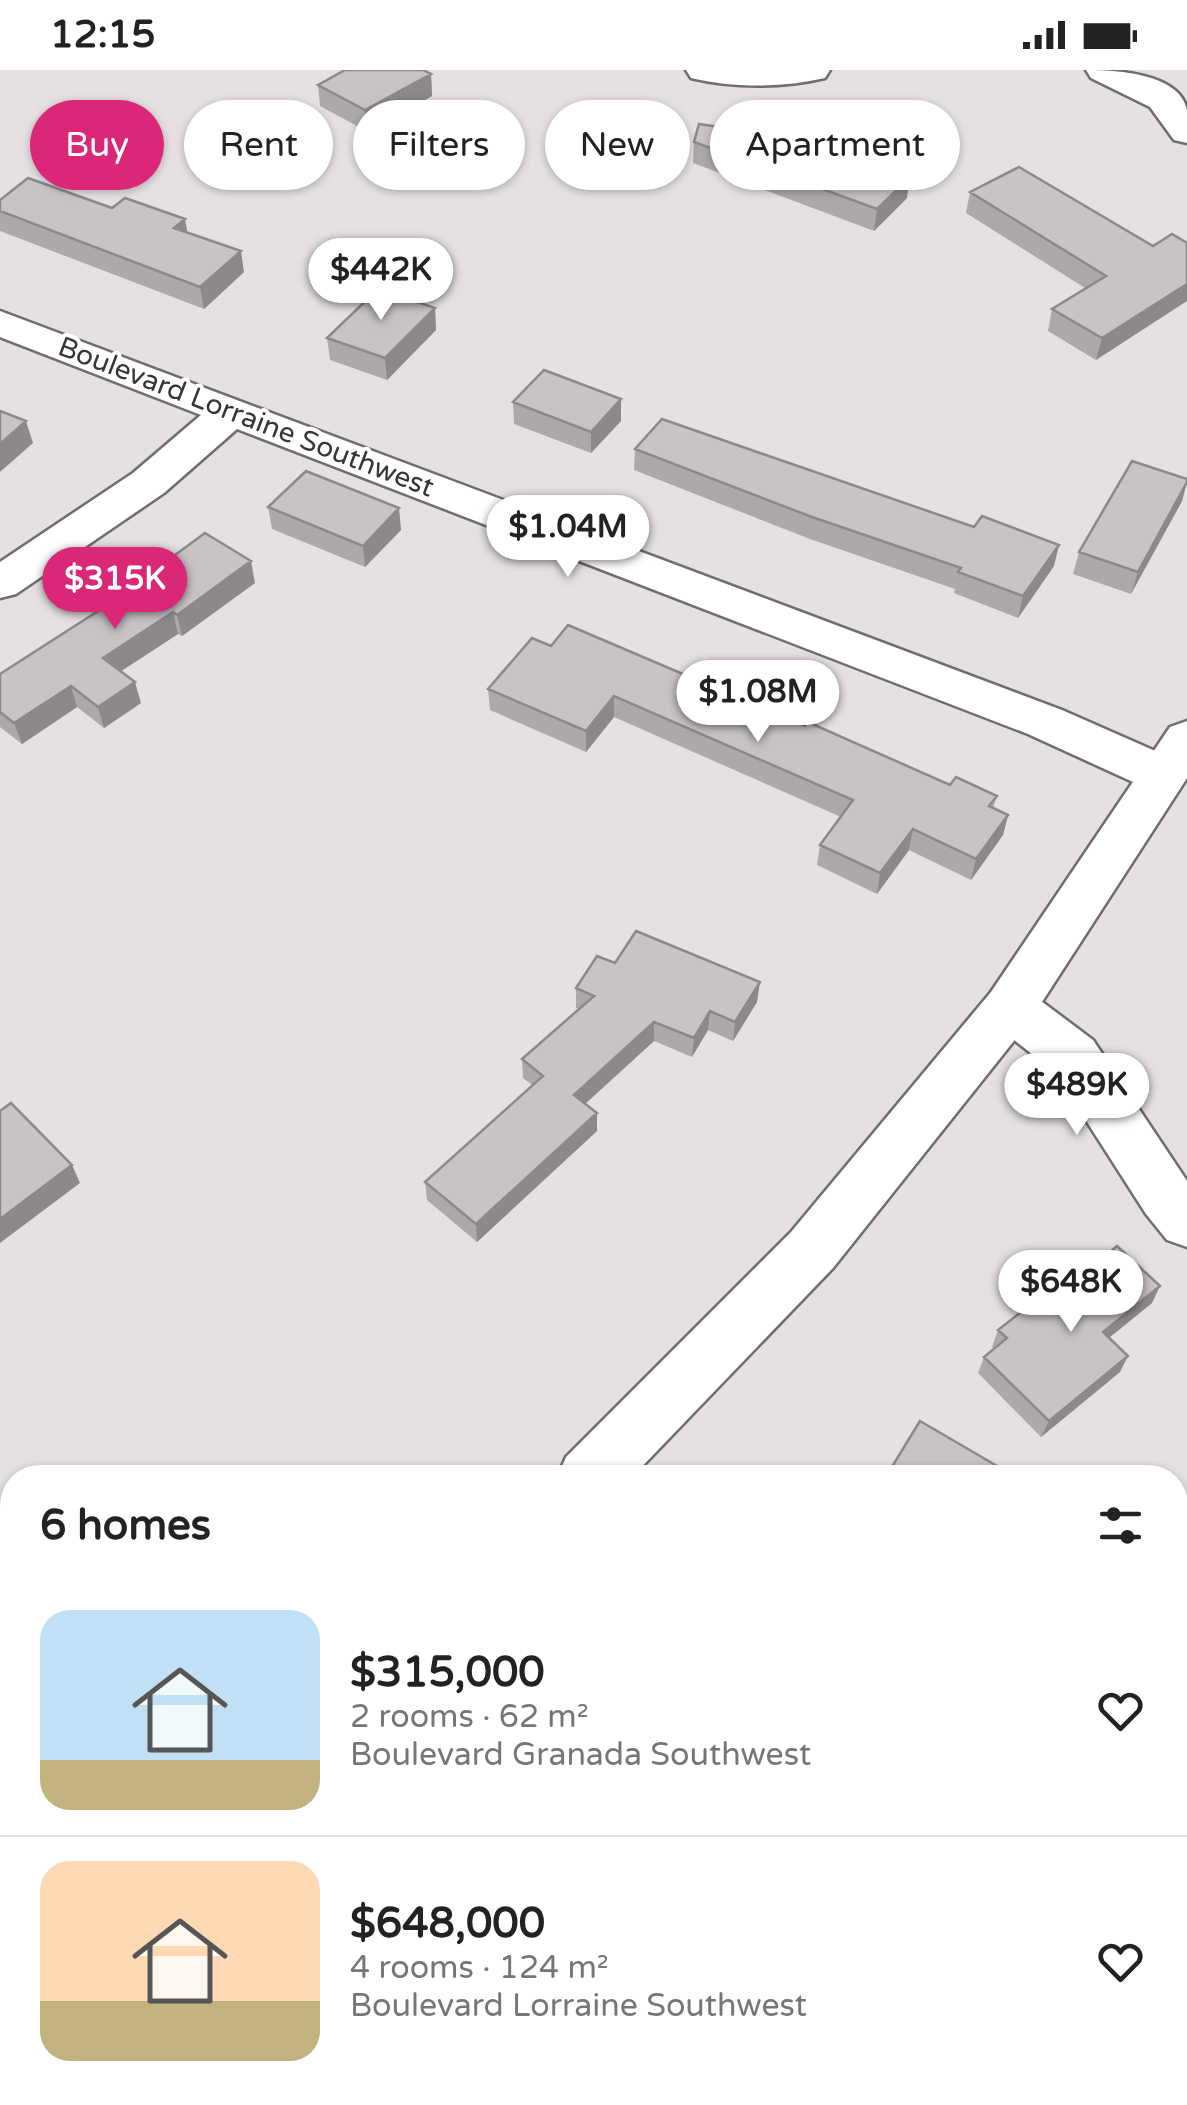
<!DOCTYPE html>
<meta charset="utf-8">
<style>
:root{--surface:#fff;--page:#f6f6f6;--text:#222;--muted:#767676;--line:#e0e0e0;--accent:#db2777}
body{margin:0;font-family:"Varela Round",sans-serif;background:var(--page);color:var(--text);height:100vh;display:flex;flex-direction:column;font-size:38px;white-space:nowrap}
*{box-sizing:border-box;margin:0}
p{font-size:32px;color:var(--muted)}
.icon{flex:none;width:55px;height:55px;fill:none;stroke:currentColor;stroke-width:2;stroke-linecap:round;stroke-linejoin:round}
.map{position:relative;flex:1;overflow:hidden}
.sheet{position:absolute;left:0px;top:1395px;width:1188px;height:640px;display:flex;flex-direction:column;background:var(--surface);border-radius:40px 40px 0 0;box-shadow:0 2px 8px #0004}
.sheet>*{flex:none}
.top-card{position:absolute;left:30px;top:30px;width:1128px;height:90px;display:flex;gap:20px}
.price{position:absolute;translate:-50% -85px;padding:0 22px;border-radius:35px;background:#fff;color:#222;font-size:32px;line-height:65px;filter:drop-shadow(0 2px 5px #0008)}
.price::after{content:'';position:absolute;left:50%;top:60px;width:30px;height:22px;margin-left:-15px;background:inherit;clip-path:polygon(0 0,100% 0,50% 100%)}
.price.current{background:var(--accent);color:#fff}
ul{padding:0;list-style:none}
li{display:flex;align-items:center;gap:30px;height:250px;padding:0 40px}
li+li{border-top:2px solid var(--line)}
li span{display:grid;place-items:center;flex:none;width:280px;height:200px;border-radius:30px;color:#555}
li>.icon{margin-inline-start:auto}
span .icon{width:120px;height:120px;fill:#fffc;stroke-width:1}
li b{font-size:42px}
h2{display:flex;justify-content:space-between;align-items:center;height:120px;padding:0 40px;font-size:42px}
.tag{padding:0 35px;border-radius:45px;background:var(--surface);box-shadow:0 2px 8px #0004;font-size:35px;line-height:90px}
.tag.current{background:var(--accent);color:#fff}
.status{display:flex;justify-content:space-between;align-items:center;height:70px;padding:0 50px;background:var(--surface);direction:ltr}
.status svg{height:28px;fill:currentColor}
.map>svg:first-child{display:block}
.green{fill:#f5b1c9}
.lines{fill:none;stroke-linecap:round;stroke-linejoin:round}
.minor-casing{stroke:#726c6e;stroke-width:5}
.tertiary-casing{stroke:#726c6e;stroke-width:5}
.minor{fill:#fff;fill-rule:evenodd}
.tertiary{fill:#fff;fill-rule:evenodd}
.wall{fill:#ada8a9}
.shaded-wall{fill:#8d888a}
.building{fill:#c9c3c5;stroke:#8d888a;stroke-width:2.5}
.labels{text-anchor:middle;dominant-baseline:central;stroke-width:8;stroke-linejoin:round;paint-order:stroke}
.street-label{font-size:28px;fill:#373536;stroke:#fff}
</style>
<div class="status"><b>12:15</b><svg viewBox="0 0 49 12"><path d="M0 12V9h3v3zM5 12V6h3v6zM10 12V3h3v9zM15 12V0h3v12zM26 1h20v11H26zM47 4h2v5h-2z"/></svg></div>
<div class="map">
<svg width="1187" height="2035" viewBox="0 0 1187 2035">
<rect width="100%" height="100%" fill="#e6e0e2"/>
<path class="green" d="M1175 2021 1182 2035H831L837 2022Z"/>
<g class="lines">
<defs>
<path id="minor" d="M686 0H830L825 8C782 18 733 18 691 8Z
M1086 0C1115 0 1180 3 1187 40 1187 50 1187 63 1187 73L1174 70 1150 37 1091 8Z
M0 241 1062 640 1178 691 1185 704 1178 717 1161 722 1144 717 1028 664 237 359 164 423 16 524 0 528V492L133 403 201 345 0 267Z
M1010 915 1029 922 1093 970 1187 1111V1177L1167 1170 1146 1144 1055 1002 991 952 983 937 991 922Z"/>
<path id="tertiary" d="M1187 651V708L1029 952 833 1198 631 1408H557L566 1387 791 1162 991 922 1170 657Z
M139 2022H216L211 2035H134Z"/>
</defs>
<use href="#minor" class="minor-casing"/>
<use href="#tertiary" class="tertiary-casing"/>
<use href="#minor" class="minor"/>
<use href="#tertiary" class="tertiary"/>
</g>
<path class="wall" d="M431 4 432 26 368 62 320 36 318 15Z
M694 72 861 86V89L907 128 874 161 693 93Z
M970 122 1153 176 1096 290 1048 261 1052 239 1085 218 966 143Z
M0 130 112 138 188 163 244 202 204 239 0 161Z
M435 238 436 260 387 310 330 290 327 268Z
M513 332 621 351 591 383 514 354Z
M635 379 1054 496 1018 548 954 523 955 519 810 469 634 400Z
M1187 409 1182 431 1131 524 1073 504 1079 482Z
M268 437 401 460 365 497 272 459Z
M145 507 255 513 182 566 178 564 121 601 141 633 104 658 77 637 22 674 0 657V604L146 510Z
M551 576 805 656 950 715 997 726 993 738 1008 745 1003 765 971 810 909 780 877 824 817 795 820 775 841 747 614 647 586 682 490 640 488 619Z
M615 893 757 932 733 971 708 960 692 987 654 971 585 1034 597 1043V1061L477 1172 427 1130 425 1112 533 1016 523 1008 522 989 579 939 576 938V918Z
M1059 1226 1152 1233 1109 1268 1120 1302 1041 1367 978 1303 984 1287 994 1279 992 1277 998 1260Z"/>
<path class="shaded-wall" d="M431 4 432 26 368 62 365 40Z
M910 107 907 128 874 161 877 139Z
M185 149 189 171 174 158Z
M241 181 244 202 204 239 200 217Z
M1187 214V231L1096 290 1102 268Z
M435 238 436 260 387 310 385 288Z
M621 329V351L591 383V362Z
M26 351 33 373 0 402V374Z
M1187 412 1182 431 1131 524 1138 502Z
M399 438 401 460 365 497 363 476Z
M1059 475 1054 496 1018 548 1023 526Z
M251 491 255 513 182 566 177 545Z
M173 542 178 564 109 609 103 588Z
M135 612 141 633 104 658 98 637Z
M71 616 77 637 22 674 14 653Z
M614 626V647L586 682V661Z
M1008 745 1003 765 971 810 976 789Z
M913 759 909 780 877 824 880 803Z
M760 912 757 932 733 971 735 952Z
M710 941 708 960 692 987 694 968Z
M654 952V971L574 1044V1025Z
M597 1043V1061L477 1172 476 1154Z
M72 1095 80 1113 0 1173V1149Z
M1160 1216 1152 1233 1095 1279 1103 1262Z
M1128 1286 1120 1302 1041 1367 1049 1351Z"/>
<path class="building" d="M345 0H423L431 4 365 40 318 15Z
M699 54 826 73 861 86 859 88 910 107 877 139 694 72Z
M1019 97 1153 176 1172 164 1187 173V214L1102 268 1052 239 1106 206 970 122Z
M28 108 112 138 125 128 185 149 174 158 241 181 200 217 0 141V130Z
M378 219 435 238 385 288 327 268Z
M544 300 621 329 591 362 513 332Z
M0 341 26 351 0 374Z
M662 349 974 457 982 446 1059 475 1023 526 958 502 961 498 812 447 635 379Z
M1132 391 1187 409V412L1138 502 1079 482Z
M306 401 399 438 363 476 268 437Z
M205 463 251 491 177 545 173 542 103 588 135 612 98 637 71 616 14 653 0 642V604L148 509 145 507Z
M568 555 805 656 808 652 950 715 956 707 997 726 989 736 1008 745 976 789 913 759 880 803 820 775 853 730 614 626 586 661 488 619 532 568 551 576Z
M636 861 760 912 735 952 710 941 694 968 654 952 574 1025 597 1043 476 1154 425 1112 543 1006 522 989 594 926 576 918 597 886 615 893Z
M11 1033 72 1095 0 1149V1041Z
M1117 1176 1160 1216 1103 1262 1128 1286 1049 1351 984 1287 1007 1268 998 1260 1052 1218 1059 1226Z
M920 1351 997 1396 991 1408H885Z
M12 1663V1707L0 1673V1668Z
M12 1722V1881L0 1873V1739Z"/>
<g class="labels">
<g class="street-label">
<text transform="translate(246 347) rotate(21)">Boulevard Lorraine Southwest</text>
</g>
</g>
</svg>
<b class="price" style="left:381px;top:253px">$442K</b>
<b class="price" style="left:568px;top:510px">$1.04M</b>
<b class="price current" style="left:115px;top:562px">$315K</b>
<b class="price" style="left:758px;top:675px">$1.08M</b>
<b class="price" style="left:1077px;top:1068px">$489K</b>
<b class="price" style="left:1071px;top:1265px">$648K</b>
<div class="top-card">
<a class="tag current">Buy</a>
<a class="tag">Rent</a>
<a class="tag">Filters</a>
<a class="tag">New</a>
<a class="tag">Apartment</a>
</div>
<section class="sheet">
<h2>6 homes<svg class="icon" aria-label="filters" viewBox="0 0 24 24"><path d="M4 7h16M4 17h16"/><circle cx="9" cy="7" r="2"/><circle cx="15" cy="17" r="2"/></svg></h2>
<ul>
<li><span style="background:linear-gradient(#bfe0f5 75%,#c2b280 0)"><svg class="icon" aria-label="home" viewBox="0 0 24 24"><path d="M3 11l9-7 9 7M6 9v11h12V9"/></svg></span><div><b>$315,000</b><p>2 rooms · 62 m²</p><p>Boulevard Granada Southwest</p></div><svg class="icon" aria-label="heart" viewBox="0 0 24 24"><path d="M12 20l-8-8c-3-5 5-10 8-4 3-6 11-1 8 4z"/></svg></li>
<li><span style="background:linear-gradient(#ffd9b3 70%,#c2b280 0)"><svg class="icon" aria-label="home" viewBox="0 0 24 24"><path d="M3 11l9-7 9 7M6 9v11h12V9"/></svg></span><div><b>$648,000</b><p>4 rooms · 124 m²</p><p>Boulevard Lorraine Southwest</p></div><svg class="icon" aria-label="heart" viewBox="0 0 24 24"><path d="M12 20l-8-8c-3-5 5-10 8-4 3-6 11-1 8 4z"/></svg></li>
</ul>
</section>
</div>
